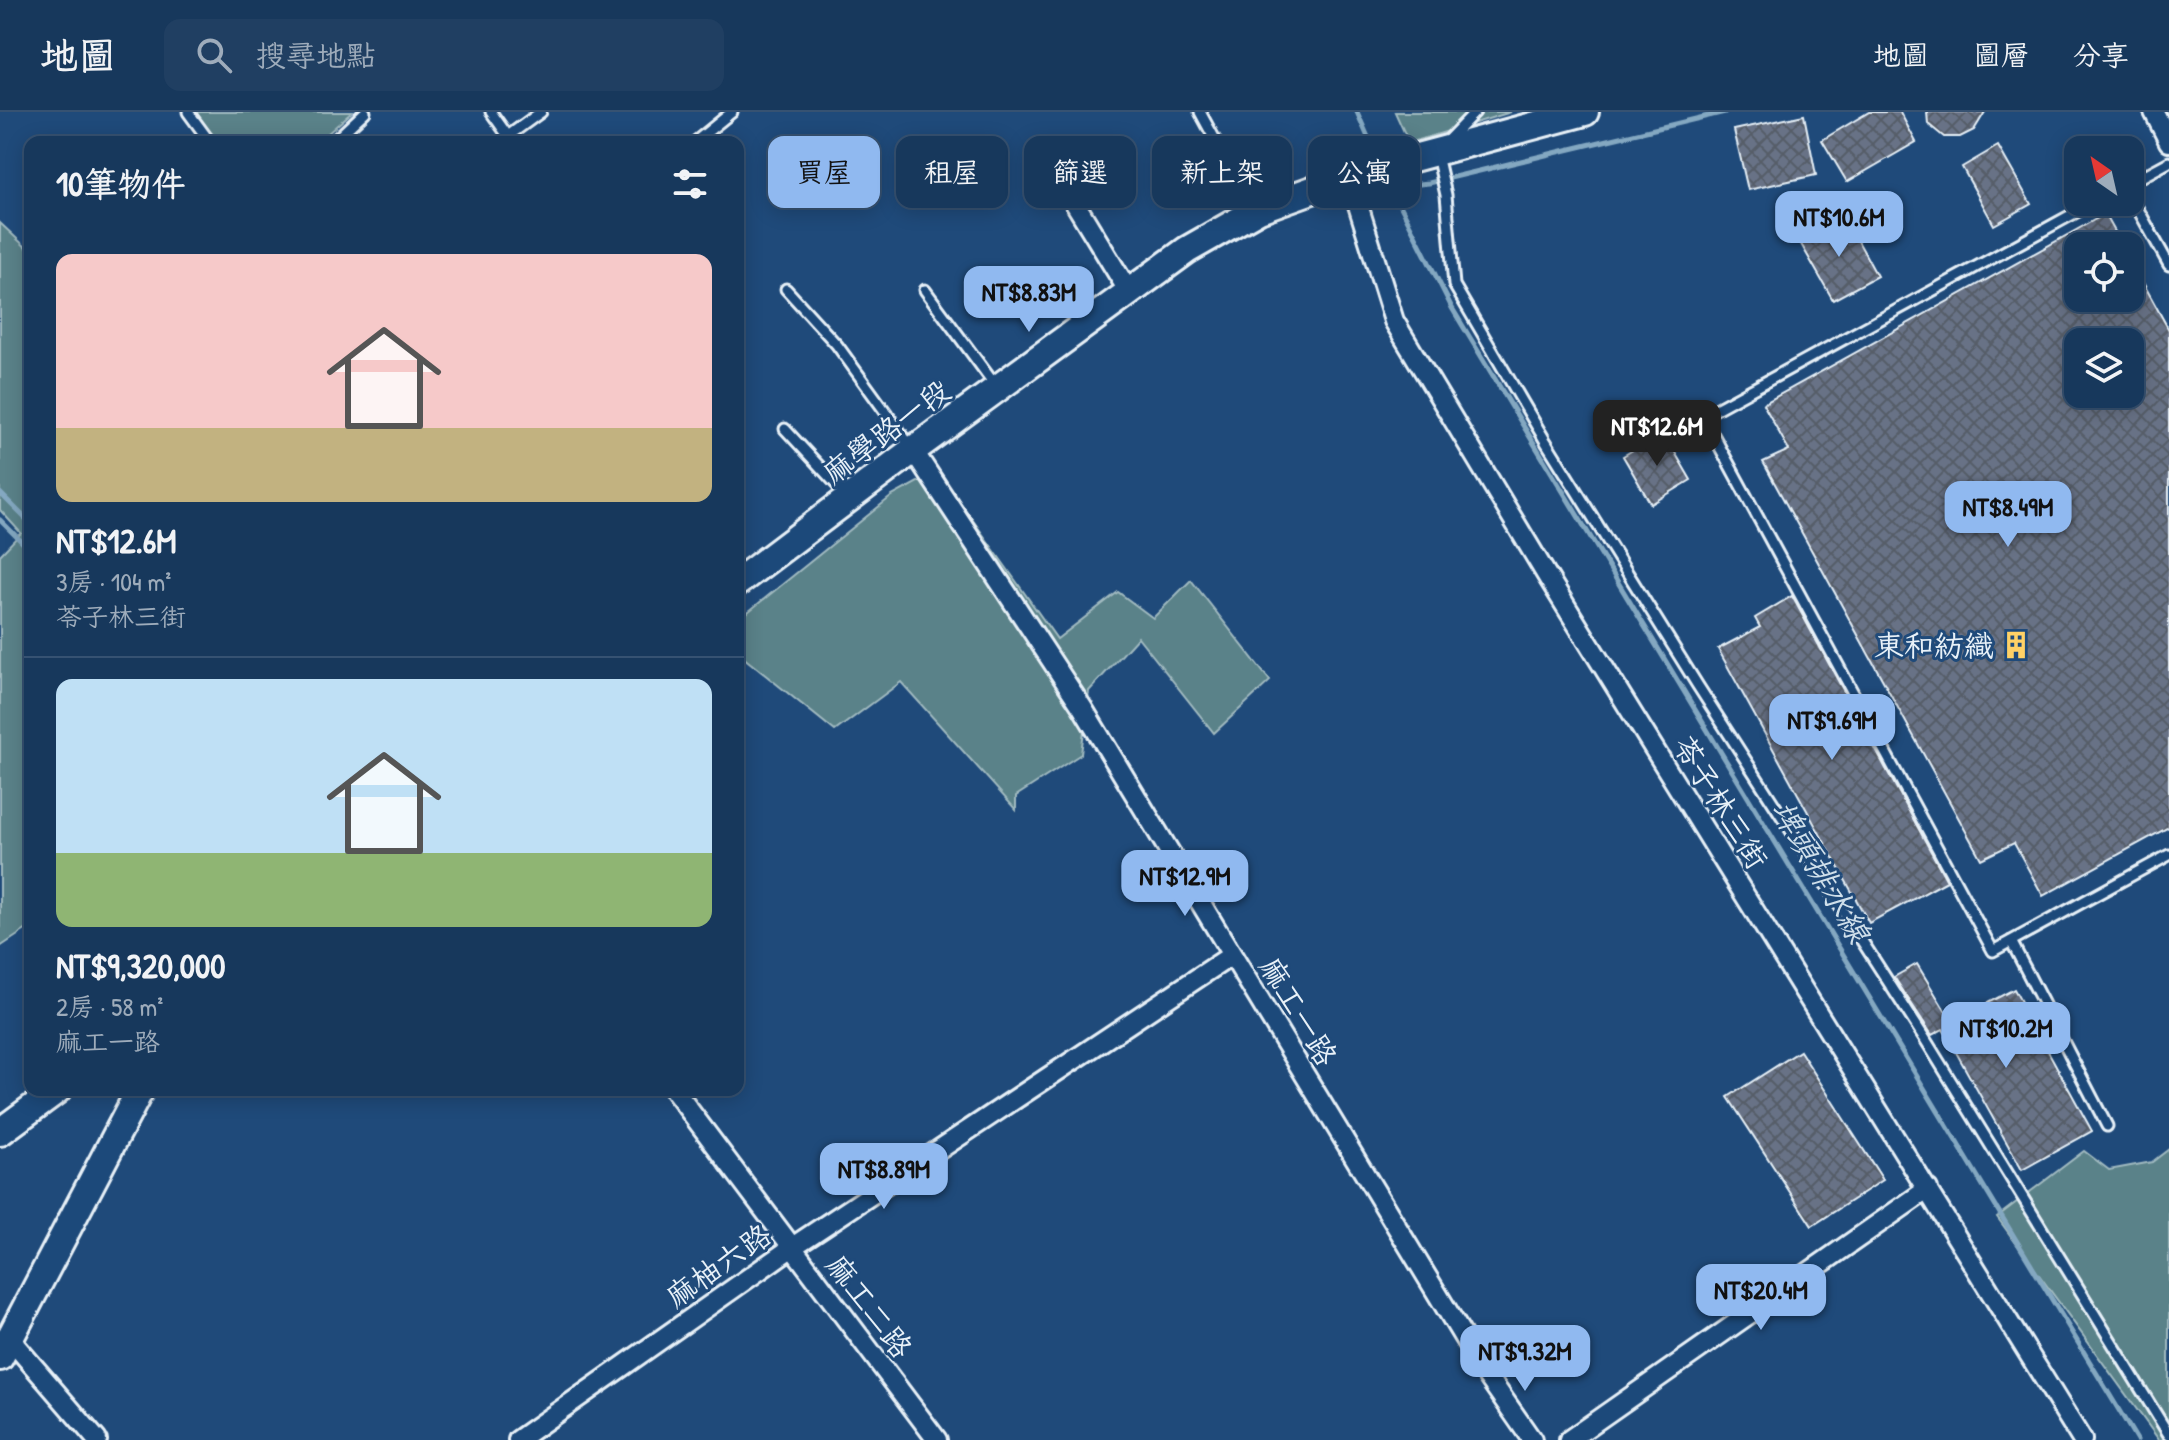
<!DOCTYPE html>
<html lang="zh-TW">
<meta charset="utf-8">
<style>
:root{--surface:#17385c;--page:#203f62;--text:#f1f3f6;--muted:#9eacbb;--line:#365272;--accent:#90b9f0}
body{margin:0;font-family:"Patrick Hand","LXGW WenKai TC",sans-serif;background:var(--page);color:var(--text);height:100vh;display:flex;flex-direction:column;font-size:30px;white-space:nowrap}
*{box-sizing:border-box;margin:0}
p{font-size:26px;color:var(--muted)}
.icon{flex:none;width:44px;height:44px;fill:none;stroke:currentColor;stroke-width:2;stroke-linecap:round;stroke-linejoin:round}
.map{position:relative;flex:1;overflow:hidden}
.panel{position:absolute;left:24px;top:24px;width:720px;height:960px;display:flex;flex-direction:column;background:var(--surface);border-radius:16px;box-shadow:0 4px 20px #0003,0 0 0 2px var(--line)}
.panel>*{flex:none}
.hud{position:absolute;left:768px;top:24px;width:760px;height:72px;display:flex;gap:16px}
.needle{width:52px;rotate:326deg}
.tools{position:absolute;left:2064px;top:24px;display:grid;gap:16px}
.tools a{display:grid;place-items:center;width:80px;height:80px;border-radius:16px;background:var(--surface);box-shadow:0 4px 20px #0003,0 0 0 2px var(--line);font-size:40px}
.price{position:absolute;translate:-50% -68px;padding:0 18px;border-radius:16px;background:var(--accent);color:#111;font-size:26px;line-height:52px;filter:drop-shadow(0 2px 4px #0008)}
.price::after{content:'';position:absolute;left:50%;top:48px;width:24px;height:18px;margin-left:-12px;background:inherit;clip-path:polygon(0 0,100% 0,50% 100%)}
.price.current{background:#222;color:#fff}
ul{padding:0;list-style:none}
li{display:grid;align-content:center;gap:16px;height:424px;padding:0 32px}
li+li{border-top:2px solid var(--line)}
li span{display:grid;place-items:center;height:248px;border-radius:16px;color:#555}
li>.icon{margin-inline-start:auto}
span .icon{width:144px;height:144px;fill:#fffc;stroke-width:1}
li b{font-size:34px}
h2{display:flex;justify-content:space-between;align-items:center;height:96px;padding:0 32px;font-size:34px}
.tag{padding:0 28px;border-radius:16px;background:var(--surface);box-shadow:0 4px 20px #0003,0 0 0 2px var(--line);font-size:28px;line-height:72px}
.tag.current{background:var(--accent);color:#111}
header{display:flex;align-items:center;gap:48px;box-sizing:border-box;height:112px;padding:0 40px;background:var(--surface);border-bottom:2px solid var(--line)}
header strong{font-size:38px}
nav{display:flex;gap:44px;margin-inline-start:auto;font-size:28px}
.search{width:560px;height:72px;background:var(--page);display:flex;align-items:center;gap:20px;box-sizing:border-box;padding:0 28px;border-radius:16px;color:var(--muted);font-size:30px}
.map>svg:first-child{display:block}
.grass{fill:#5a8289;stroke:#a1bac0;stroke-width:2}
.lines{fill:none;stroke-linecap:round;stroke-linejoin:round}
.stream{stroke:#84a8c1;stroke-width:5}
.building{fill:url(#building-cross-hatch);stroke:#e8f1f8;stroke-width:2;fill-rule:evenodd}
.lane-casing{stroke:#e8f1f8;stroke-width:15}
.street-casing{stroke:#e8f1f8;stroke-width:24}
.secondary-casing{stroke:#e8f1f8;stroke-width:32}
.lane{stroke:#1f4a7a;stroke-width:9}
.street{stroke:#1f4a7a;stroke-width:18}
.secondary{stroke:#1f4a7a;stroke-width:26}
.labels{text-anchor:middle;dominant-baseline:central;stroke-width:6;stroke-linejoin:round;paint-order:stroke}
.street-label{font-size:30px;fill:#e8f1f8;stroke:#1f4a7a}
.poi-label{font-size:30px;fill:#e8f1f8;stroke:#1f4a7a;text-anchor:end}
.water-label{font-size:32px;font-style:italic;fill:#cfdfea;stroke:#1f4a7a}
</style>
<header>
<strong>地圖</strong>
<div class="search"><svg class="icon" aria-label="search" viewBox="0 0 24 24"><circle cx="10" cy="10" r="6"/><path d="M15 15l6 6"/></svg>搜尋地點</div>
<nav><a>地圖</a><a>圖層</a><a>分享</a></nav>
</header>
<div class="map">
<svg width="2169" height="1328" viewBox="0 0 2169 1328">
<defs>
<pattern id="building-cross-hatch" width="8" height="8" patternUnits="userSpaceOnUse" patternTransform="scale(2)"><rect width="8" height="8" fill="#677286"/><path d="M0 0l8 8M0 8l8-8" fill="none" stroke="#565d68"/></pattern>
</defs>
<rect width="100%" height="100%" fill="#1f4a7a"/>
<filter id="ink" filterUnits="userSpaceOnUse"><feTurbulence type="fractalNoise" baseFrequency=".0125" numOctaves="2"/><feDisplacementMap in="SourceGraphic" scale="16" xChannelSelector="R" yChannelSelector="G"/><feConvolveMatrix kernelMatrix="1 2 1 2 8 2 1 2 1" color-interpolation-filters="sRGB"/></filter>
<g filter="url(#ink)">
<path class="grass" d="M186 0H352L318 30H212Z
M1395 0H1511L1409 31Z
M0 111 30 139V815L0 835V443L21 421 0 398Z
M938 359 1057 527 1118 480 1153 506 1191 468 1270 569 1214 621 1138 525 1089 579 1081 642 1016 684V698L901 570 835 619 738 541V508L892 384Z
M2169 1037V1328H2159L1997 1105 2084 1039 2109 1058 2152 1050Z"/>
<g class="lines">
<path class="stream" d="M1357 0 1378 48
M1384 61 1452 196 2137 1328
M1390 75 1429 71 1725 0
M0 381 30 411
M0 408 30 438"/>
</g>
<path class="building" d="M1869 0H1900L1916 30 1847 70 1822 28Z
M1927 0H1985L1974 18 1960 25H1944L1928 12Z
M1804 3 1816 63 1748 78 1734 18Z
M1998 34 2031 92 1994 113 1962 55Z
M2105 102 2123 134H2078V186H2130V147L2169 218V715L2043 784 2014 731 1981 747 1763 350 1789 338 1763 292ZM2078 230H2130V282H2078Z
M1845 105 1877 164 1833 188 1801 132Z
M1663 320 1691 368 1651 392 1623 344Z
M1792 484 1947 769 1869 811 1718 537 1760 515 1755 506Z
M1917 852 1952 910 2014 877 2092 1019 2022 1058 1943 917 1932 923 1894 865Z
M1800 939 1883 1068 1812 1114 1728 985Z"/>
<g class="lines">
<defs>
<path id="lane" d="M188 0 210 30
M491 0 508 24 517 30
M1200 0 1225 46 1258 95
M508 24 541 0
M1447 29 1475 0
M333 30 365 0
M695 30 732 0
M1437 43 1446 83 1454 173 1546 330 1698 574 1925 927 2169 1323
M2130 71 2169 50
M2130 83 2169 153
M2095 90 1703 304 1993 839 2169 743
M786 177 837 233 911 335
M925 178 995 273
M785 317 848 385
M2011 829 2107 1014"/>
<path id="street" d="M2154 0 2169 30
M1349 64 1394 209 1549 467 2082 1328
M1070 83 1129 180
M913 338 1082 595 1484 1259 1532 1328
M674 978 937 1328
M10 1227 97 1328
M518 1328 791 1136 1232 843
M1569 1328 1928 1077"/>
<path id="secondary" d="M738 470 913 338 1187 138 1259 97 1365 59 1585 0
M0 1020 57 978
M0 1245 140 978"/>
</defs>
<use href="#lane" class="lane-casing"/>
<use href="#street" class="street-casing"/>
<use href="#secondary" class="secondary-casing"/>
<use href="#lane" class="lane"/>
<use href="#street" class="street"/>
<use href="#secondary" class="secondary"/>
</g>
</g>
<defs>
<symbol id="building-bare" viewBox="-9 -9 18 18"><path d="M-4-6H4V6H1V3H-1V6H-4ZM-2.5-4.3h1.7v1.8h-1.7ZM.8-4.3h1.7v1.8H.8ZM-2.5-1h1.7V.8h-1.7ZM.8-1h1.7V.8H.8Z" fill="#ffd166" stroke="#1f4a7a" stroke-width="2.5" paint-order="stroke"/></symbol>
</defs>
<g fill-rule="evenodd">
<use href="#building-bare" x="1996" y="513" width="40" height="40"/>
</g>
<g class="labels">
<g class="street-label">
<text transform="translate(886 319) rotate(-37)">麻學路一段</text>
<text transform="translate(1721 690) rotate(58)">苓子林三街</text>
<text transform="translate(1299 899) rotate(59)">麻工一路</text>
<text transform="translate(718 1153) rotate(-35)">麻柚六路</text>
<text transform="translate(870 1194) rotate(53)">麻工二路</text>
</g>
<g class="poi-label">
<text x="1994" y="533">東和紡織</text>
</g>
<g class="water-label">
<text transform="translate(1821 759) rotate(59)">埤頭排水線</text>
</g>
</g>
</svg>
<div class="tools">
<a><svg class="needle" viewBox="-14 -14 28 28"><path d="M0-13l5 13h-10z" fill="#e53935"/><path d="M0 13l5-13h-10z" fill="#9eacbb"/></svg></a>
<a><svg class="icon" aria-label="locate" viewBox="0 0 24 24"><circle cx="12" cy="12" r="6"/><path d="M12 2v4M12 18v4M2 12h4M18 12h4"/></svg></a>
<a><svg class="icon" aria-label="layers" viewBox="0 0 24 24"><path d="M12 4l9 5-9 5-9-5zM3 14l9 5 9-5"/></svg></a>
</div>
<b class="price" style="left:1839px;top:147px">NT$10.6M</b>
<b class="price" style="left:1029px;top:222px">NT$8.83M</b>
<b class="price current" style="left:1657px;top:356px">NT$12.6M</b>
<b class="price" style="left:2008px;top:437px">NT$8.49M</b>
<b class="price" style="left:1832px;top:650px">NT$9.69M</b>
<b class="price" style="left:1185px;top:806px">NT$12.9M</b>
<b class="price" style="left:2006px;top:958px">NT$10.2M</b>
<b class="price" style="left:884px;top:1099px">NT$8.89M</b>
<b class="price" style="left:1761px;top:1220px">NT$20.4M</b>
<b class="price" style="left:1525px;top:1281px">NT$9.32M</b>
<div class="hud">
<a class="tag current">買屋</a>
<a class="tag">租屋</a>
<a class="tag">篩選</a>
<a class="tag">新上架</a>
<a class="tag">公寓</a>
</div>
<section class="panel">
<h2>10筆物件<svg class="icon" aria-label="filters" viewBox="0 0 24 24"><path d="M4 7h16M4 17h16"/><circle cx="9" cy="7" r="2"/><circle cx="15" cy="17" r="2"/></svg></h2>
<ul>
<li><span style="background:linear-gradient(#f6c9c9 70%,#c2b280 0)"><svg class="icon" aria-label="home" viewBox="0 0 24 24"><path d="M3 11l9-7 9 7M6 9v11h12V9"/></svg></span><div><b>NT$12.6M</b><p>3房 · 104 m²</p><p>苓子林三街</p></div></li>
<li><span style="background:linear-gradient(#bfe0f5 70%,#8fb573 0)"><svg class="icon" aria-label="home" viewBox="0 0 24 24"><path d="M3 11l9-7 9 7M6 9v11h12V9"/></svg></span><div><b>NT$9,320,000</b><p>2房 · 58 m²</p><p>麻工一路</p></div></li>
</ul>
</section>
</div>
